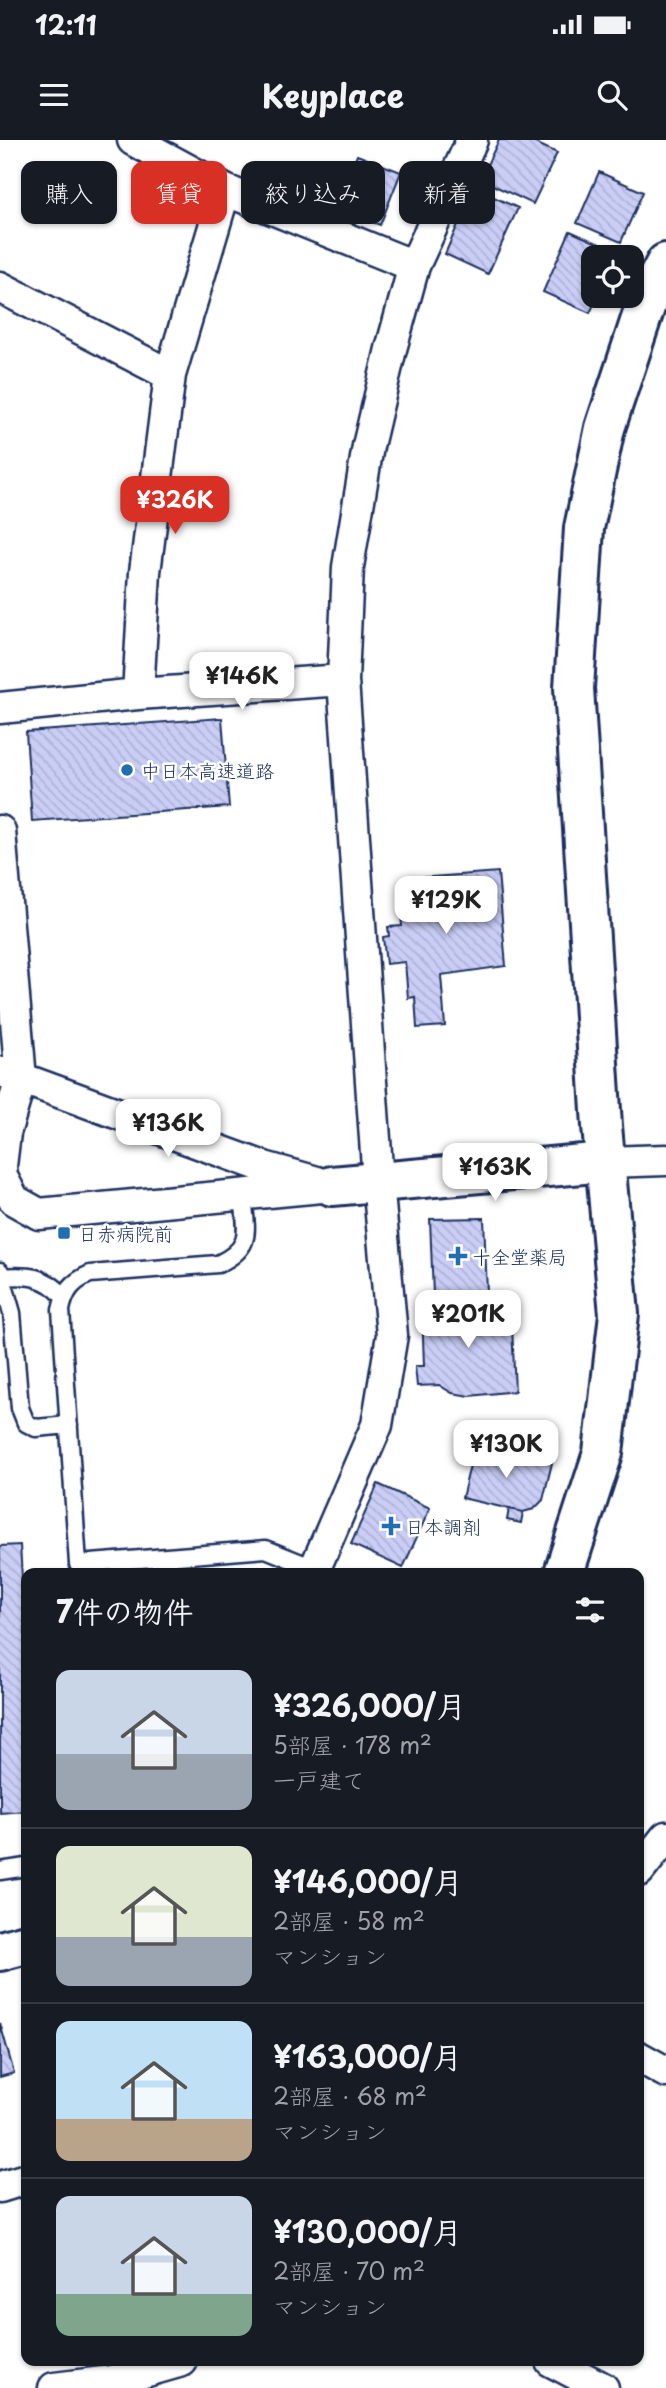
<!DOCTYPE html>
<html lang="ja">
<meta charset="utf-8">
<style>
:root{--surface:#171b24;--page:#242831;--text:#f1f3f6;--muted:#9ea1a6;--line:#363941;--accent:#d93025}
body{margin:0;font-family:"Playpen Sans","Klee One",sans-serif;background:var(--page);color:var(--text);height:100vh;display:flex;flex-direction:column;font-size:26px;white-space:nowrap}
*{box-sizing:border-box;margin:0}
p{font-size:23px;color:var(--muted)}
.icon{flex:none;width:38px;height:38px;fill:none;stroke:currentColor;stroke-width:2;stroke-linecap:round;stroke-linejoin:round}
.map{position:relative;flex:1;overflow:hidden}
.sheet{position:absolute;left:21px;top:1428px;width:623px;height:798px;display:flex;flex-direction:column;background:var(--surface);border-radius:14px;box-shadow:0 2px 5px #0004}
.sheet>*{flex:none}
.hud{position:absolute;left:21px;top:21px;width:625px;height:63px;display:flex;gap:14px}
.buttons{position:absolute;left:581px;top:105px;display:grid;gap:14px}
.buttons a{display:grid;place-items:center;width:63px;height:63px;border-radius:14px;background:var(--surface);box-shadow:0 2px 5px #0004;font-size:35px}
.price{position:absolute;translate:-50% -60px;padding:0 16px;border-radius:14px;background:#fff;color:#222;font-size:23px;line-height:46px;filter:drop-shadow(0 2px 4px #0008)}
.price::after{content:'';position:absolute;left:50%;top:42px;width:21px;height:16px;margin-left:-10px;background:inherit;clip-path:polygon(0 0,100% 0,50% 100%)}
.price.selected{background:var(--accent);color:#fff}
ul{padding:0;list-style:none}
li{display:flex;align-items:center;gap:21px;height:175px;padding:0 35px}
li+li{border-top:2px solid var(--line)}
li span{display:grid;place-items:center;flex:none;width:196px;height:140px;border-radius:14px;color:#555}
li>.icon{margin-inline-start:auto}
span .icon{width:84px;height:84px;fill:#fffc;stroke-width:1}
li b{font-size:30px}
h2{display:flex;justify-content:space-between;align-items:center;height:84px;padding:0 35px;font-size:30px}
.pill{padding:0 24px;border-radius:14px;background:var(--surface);box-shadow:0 2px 5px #0004;font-size:24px;line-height:63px}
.pill.selected{background:var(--accent);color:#fff}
.status{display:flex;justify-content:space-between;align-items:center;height:49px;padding:0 35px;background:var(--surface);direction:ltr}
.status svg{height:19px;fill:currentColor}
header{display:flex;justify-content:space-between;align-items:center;height:91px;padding:0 35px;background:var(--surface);font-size:32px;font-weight:700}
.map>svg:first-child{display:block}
.building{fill:url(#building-back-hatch);stroke:#1b2f5e;stroke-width:2}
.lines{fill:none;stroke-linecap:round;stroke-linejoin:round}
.service-casing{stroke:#1b2f5e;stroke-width:21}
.minor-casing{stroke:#1b2f5e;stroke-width:35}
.tertiary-casing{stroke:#1b2f5e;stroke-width:44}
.service{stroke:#fff;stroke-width:16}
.minor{stroke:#fff;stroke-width:30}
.tertiary{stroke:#fff;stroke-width:38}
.poi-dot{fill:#1f6fb2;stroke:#fff;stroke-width:2.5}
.labels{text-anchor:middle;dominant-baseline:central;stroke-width:5;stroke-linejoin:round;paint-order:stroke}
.poi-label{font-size:19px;fill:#1b2f5e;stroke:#fff;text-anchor:start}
</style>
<div class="status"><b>12:11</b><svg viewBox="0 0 49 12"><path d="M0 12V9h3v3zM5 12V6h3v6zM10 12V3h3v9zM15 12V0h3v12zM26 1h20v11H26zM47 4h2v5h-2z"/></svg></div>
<header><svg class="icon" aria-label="menu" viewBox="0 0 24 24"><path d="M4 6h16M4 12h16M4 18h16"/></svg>Keyplace<svg class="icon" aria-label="search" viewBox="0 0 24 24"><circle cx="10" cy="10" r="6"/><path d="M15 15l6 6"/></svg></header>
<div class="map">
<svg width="666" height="2248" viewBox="0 0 666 2248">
<defs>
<pattern id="building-back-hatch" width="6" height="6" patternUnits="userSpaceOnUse" patternTransform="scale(1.75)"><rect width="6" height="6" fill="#cacef6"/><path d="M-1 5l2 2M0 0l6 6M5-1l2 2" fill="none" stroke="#adb1d5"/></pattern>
</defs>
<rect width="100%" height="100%" fill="#fff"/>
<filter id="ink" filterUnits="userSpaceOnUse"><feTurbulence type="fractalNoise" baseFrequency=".0143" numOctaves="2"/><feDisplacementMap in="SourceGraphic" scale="14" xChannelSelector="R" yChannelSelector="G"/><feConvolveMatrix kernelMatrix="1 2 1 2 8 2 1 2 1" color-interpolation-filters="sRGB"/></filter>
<g filter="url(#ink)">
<path class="building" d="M499 0H529L557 13 533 64 480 39Z
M357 15 401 32 380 85 336 68Z
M599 32 643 52 621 102 577 83Z
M474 48 518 68 488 134 445 114Z
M570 91 618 112 615 117H593V156H598L590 173 543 152Z
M222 578 229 667 32 681 26 592Z
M498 732 506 826 441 835 445 886 417 888 415 857 408 858 405 822 386 824 383 797 389 796 388 787 402 786 400 762H407L405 739Z
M484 1078 487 1153 433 1155 430 1079Z
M511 1164 515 1251 470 1256 452 1253 439 1245 417 1246 415 1226H424L422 1168Z
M475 1305 552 1323 543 1360 534 1369 523 1372 462 1358Z
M378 1344 430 1368 403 1428 351 1404Z
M509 1369 523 1372 521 1383 507 1380Z
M20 1405 26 1503V1671L0 1673V1406Z
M0 1883 14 1933 0 1937Z"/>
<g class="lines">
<defs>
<path id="service" d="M243 1056C246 1091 254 1107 218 1124L90 1134C72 1142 65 1151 61 1170L78 1424 266 1409 316 1429
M0 1131 12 1173 20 1268 26 1283 36 1288 69 1285
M0 1137C27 1135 46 1135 64 1157
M0 1731 26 1727"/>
<path id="minor" d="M133 0 225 50 414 126
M0 147 170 235
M138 554 145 432 170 235 225 50
M0 568 138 554 343 540
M0 691 21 939 5 993 1 1026 2 1037 14 1060 39 1074 332 1046
M4 932 264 1027 317 1042
M606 1022 666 1020
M313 1433 377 1285 392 1195 378 1042 343 540 348 427 368 306 391 209 414 126 472 0
M639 1731 666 1697
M639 1917 666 1932
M0 2047 26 2039
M551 2221 603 2248
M54 2248 112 2241 182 2221"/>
<path id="tertiary" d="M332 1046 606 1022
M564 1433 603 1313 619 1174 602 986 574 548 584 388 605 288 649 155 666 123
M0 1811 26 1804"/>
</defs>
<use href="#service" class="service-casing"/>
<use href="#minor" class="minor-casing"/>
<use href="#tertiary" class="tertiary-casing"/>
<use href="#service" class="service"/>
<use href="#minor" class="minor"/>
<use href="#tertiary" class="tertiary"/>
</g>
</g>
<g class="poi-dot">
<circle cx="127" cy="630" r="7"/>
<rect x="57" y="1086" width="14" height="14" rx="3.5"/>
<path d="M454.5 1105.5h7v7h7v7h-7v7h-7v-7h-7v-7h7z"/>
<path d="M387.5 1375.5h7v7h7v7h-7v7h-7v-7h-7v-7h7z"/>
</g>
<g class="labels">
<g class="poi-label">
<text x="141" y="630">中日本高速道路</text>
<text x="78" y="1093">日赤病院前</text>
<text x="472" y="1116">十全堂薬局</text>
<text x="405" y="1386">日本調剤</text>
</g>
</g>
</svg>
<div class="buttons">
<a><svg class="icon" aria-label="locate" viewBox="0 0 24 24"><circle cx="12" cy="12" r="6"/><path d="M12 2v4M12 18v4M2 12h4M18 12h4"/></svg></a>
</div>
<b class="price selected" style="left:175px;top:396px">¥326K</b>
<b class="price" style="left:242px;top:572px">¥146K</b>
<b class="price" style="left:446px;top:796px">¥129K</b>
<b class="price" style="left:168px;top:1019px">¥136K</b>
<b class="price" style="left:495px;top:1063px">¥163K</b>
<b class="price" style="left:468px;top:1210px">¥201K</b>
<b class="price" style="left:506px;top:1340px">¥130K</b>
<div class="hud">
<a class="pill">購入</a>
<a class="pill selected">賃貸</a>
<a class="pill">絞り込み</a>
<a class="pill">新着</a>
</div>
<section class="sheet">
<h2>7件の物件<svg class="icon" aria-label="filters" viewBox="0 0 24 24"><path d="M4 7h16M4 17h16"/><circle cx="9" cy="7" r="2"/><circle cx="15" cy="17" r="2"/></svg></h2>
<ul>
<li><span style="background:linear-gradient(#c9d6e8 60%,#9aa5b1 0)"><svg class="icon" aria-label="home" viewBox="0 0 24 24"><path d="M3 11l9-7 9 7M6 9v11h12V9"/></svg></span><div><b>¥326,000/月</b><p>5部屋 · 178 m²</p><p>一戸建て</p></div></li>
<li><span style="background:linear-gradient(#dfe7d0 65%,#9aa5b1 0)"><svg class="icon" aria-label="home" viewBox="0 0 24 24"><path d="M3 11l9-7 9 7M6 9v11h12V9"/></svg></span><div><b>¥146,000/月</b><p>2部屋 · 58 m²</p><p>マンション</p></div></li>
<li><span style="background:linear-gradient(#bfe0f5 70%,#b9a48a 0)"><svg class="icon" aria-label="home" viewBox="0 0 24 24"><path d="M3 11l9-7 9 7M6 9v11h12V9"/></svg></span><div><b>¥163,000/月</b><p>2部屋 · 68 m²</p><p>マンション</p></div></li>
<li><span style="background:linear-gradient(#c9d6e8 70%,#7fa58c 0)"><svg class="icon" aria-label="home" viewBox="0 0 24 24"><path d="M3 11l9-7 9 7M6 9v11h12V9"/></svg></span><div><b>¥130,000/月</b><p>2部屋 · 70 m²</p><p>マンション</p></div></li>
</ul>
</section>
</div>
